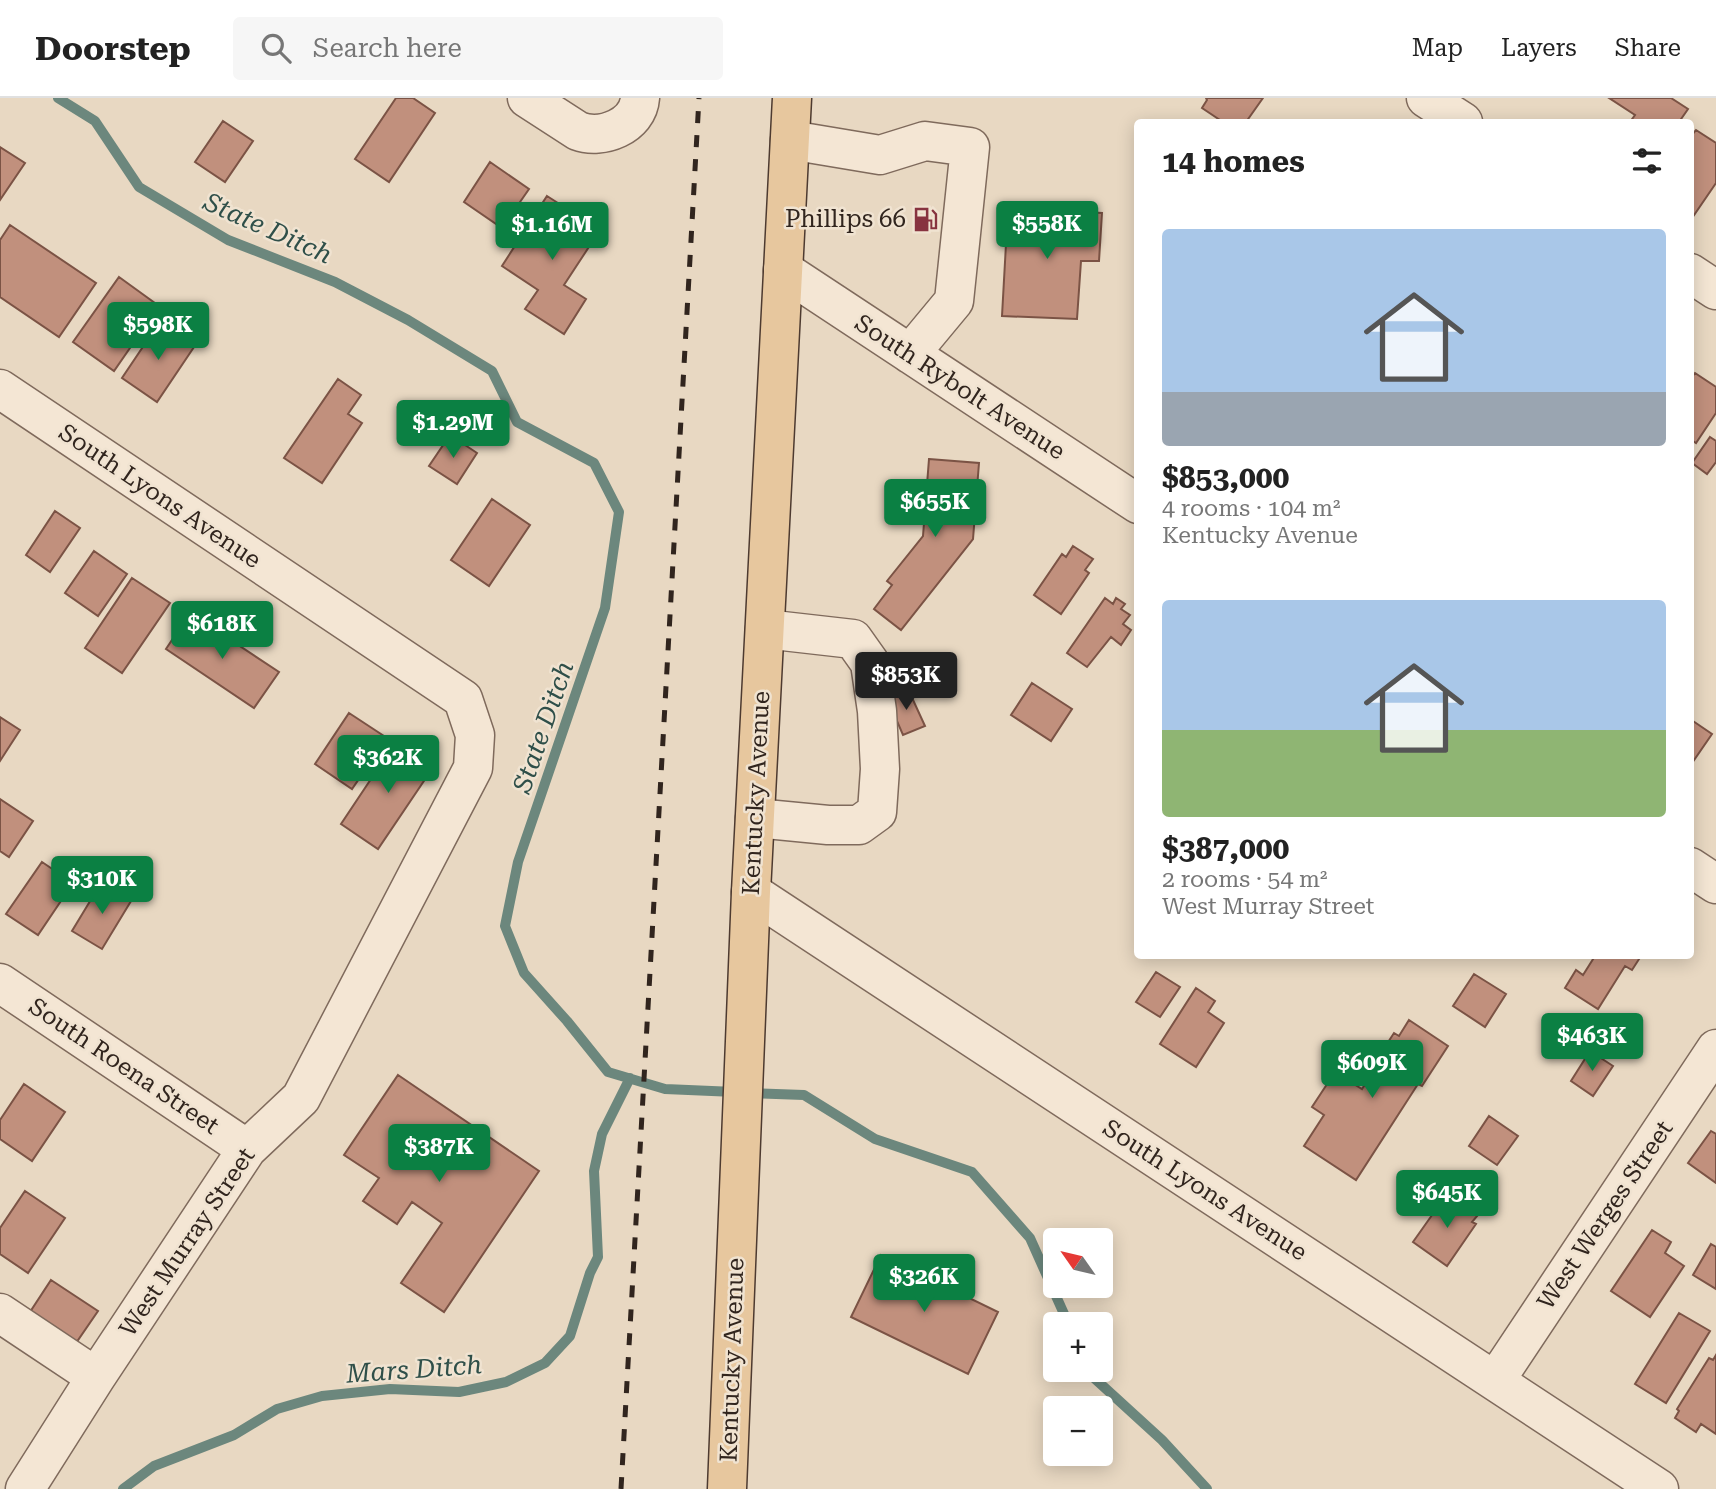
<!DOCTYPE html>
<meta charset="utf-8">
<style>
:root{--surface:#fff;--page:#f6f6f6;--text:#222;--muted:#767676;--line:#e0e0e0;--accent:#0b8043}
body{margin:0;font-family:"Roboto Serif",serif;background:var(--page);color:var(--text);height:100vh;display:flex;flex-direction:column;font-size:26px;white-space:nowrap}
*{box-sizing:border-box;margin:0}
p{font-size:23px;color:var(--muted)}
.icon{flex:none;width:38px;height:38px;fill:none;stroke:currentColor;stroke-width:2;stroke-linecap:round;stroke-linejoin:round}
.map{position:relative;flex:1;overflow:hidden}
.details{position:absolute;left:1134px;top:21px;width:560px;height:840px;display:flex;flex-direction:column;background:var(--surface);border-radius:7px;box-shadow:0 4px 18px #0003}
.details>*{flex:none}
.needle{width:46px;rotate:304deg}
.fabs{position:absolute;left:1043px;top:1130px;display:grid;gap:14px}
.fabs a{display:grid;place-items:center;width:70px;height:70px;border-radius:7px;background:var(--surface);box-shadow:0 4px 18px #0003;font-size:35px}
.price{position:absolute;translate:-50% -60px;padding:0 16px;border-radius:7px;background:var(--accent);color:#fff;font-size:23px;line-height:46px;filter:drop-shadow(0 2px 4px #0008)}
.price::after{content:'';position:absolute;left:50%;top:42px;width:21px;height:16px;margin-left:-10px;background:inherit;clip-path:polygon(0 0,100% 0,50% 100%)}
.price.current{background:#222;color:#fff}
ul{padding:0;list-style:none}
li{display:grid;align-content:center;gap:14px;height:371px;padding:0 28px}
li span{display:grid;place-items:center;height:217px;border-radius:7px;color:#555}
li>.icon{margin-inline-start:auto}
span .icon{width:126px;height:126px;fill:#fffc;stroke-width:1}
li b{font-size:30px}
h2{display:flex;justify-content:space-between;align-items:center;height:84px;padding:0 28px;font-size:30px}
header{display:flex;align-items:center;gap:42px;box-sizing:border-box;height:98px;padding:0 35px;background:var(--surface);border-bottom:2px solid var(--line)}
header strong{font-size:33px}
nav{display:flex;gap:38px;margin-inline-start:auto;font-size:24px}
.search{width:490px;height:63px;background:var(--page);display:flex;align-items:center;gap:18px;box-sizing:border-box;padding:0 24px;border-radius:7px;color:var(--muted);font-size:26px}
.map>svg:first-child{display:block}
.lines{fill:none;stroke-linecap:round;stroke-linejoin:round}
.stream{stroke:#6c877d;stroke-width:10}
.building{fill:#c1907d;stroke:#7b5345;stroke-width:2}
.minor-casing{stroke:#7f6a5c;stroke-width:41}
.major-casing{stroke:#4d3a30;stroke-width:41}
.minor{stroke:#f4e6d4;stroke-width:38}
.major{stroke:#e7c79e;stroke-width:38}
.rail{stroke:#31251e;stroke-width:5;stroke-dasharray:12 12;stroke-linecap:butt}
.labels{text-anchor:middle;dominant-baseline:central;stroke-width:5;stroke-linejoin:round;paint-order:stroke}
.poi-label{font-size:24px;fill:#31251e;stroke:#f0e3d1;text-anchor:end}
.street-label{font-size:24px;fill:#31251e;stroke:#f0e3d1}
.water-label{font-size:26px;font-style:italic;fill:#2f4f49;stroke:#f0e3d1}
</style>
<header>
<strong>Doorstep</strong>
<div class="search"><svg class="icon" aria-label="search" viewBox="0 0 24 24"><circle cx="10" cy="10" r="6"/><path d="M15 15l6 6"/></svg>Search here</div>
<nav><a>Map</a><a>Layers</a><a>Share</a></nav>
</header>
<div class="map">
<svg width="1716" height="1391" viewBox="0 0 1716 1391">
<rect width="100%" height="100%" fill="#e8d8c2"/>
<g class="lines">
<path class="stream" d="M58 0 95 23 139 89 228 142 335 184 408 222 492 273 517 324 594 365 619 414 605 510 518 764 505 828 524 875 567 923 608 974 665 991 735 994
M750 995 804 997 875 1041 972 1074 1030 1140 1069 1227
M1090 1272 1093 1279 1162 1342 1207 1391
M123 1391 154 1368 234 1337 277 1311 322 1298 390 1291 459 1294 506 1284 545 1265 570 1238 590 1175 598 1159 594 1073 602 1036 630 980"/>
</g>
<path class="building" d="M396 0H413L435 15 389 84 355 61Z
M1263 0 1246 24H1223L1202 10 1207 2 1206 0Z
M1609 0H1671L1688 11 1679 24H1630L1635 17Z
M223 23 253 43 225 84 195 64Z
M1696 32 1716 45V85L1690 123V39Z
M0 49 25 65 0 102Z
M490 64 529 91 502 130 464 104Z
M547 98 600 132 564 187 586 201 564 236 525 211 538 192 502 168Z
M1008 110 1102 115 1099 163H1081L1077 221 1002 218Z
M10 127 96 185 59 239 0 199V142Z
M119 179 159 208 114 273 73 244Z
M159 225 194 249 157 304 122 280Z
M1695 275 1716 289V315L1696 345 1690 341V281Z
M338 281 361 297 348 316 362 325 322 385 284 360Z
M450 337 477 355 457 386 429 368Z
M1710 339 1716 343V364L1707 376 1692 365Z
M929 361 979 365 973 441 901 532 874 511 892 487 887 483 923 438Z
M492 401 530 427 489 488 451 462Z
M55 413 80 430 50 474 26 457Z
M1073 448 1093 461 1085 472 1089 475 1061 516 1034 497 1062 456 1066 459Z
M94 453 127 476 98 518 65 495Z
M132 480 170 505 122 575 85 550Z
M1105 500 1113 506 1116 500 1125 506 1121 511 1130 517 1123 526 1131 532 1121 547 1111 539 1087 569 1067 555Z
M190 515 279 574 254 610 166 551Z
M1032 585 1072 611 1051 643 1011 617Z
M908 591 925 628 903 637 887 600Z
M349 615 387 640 352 691 315 666Z
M0 619 20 632 0 663Z
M1690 621 1712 636 1690 668Z
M397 642 434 668 378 751 341 726Z
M0 701 33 723 9 759 0 753Z
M42 764 73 785 38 837 6 816Z
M101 785 131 803 102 851 72 833Z
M1595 858H1641L1632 872 1625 868 1598 911 1565 890 1576 872 1583 877Z
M1156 874 1180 889 1160 919 1136 904Z
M1474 876 1506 896 1485 929 1453 908Z
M1196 890 1215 903 1208 914 1224 925 1196 969 1160 946Z
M1409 922 1448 948 1422 988 1418 986 1356 1082 1304 1048 1324 1017 1312 1009 1335 974 1362 991 1369 980 1366 978 1394 935 1399 938Z
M1590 953 1613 968 1593 998 1571 983Z
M398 977 539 1073 444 1214 401 1185 442 1125 412 1104 397 1126 363 1103 379 1080 344 1057Z
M24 986 65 1014 32 1063 0 1041V1022Z
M1489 1018 1518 1038 1497 1067 1469 1048Z
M1711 1033 1716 1036V1085L1688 1065Z
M25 1093 65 1120 28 1175 0 1156V1130Z
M1450 1097 1478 1117 1472 1124 1476 1126 1447 1168 1413 1144 1442 1103 1444 1105Z
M1652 1132 1671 1144 1665 1155 1684 1168 1650 1219 1611 1193Z
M1711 1146 1716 1149V1191L1693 1177Z
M881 1157 998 1214 968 1276 851 1219Z
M51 1182 98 1213 76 1245 30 1214Z
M1679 1215 1710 1233 1666 1305 1635 1286Z
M1716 1257V1336L1701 1326 1696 1334 1675 1320 1679 1313 1677 1311 1709 1260 1713 1262Z"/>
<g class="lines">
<defs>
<path id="minor" d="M527 0 578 33C602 42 638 28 640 0
M1426 0 1463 24
M790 42 880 57 925 43 970 49 954 203 910 256
M783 172 1138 406
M1690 175 1716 192
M0 291 463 601 475 637 473 670 301 1000 247 1051 96 1279 25 1391
M755 720 828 727H859L877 714 880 671 877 613 870 565 853 541 765 531
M1690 769 1716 786
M751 794 1659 1391
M0 885 247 1051
M0 1215 96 1279
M1495 1283 1716 951"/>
<path id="major" d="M727 1391 751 794 792 0"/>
</defs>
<use href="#minor" class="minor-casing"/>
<use href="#major" class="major-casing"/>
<use href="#minor" class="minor"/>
<use href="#major" class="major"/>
<path class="rail" d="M621 1391 699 0"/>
</g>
<defs>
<symbol id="fuel-bare" viewBox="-9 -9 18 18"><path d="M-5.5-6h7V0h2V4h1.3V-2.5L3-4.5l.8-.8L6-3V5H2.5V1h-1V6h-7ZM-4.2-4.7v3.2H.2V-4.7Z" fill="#87333f" stroke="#f0e3d1" stroke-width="2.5" paint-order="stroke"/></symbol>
</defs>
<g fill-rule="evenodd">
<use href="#fuel-bare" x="908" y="104" width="35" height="35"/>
</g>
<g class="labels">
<g class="poi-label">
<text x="906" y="121">Phillips 66</text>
</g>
<g class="street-label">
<text transform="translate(960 289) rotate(33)">South Rybolt Avenue</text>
<text transform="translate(160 398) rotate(34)">South Lyons Avenue</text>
<text transform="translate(756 695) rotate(-87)">Kentucky Avenue</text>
<text transform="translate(124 968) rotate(34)">South Roena Street</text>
<text transform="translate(1205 1092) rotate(33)">South Lyons Avenue</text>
<text transform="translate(1605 1117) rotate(-56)">West Werges Street</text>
<text transform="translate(187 1144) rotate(-56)">West Murray Street</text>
<text transform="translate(732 1262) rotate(-88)">Kentucky Avenue</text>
</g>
<g class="water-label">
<text transform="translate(268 130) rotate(24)">State Ditch</text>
<text transform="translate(543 629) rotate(-71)">State Ditch</text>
<text transform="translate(414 1271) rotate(-4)">Mars Ditch</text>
</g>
</g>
</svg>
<div class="fabs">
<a><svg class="needle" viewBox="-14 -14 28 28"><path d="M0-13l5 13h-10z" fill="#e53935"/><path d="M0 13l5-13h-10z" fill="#767676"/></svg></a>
<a>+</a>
<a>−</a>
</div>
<b class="price" style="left:1047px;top:163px">$558K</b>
<b class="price" style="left:552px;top:164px">$1.16M</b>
<b class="price" style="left:158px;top:264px">$598K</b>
<b class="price" style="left:453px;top:362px">$1.29M</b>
<b class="price" style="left:935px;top:441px">$655K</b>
<b class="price" style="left:222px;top:563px">$618K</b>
<b class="price current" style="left:906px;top:614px">$853K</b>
<b class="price" style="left:388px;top:697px">$362K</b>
<b class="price" style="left:102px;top:818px">$310K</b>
<b class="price" style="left:1592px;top:975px">$463K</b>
<b class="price" style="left:1372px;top:1002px">$609K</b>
<b class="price" style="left:439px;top:1086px">$387K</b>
<b class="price" style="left:1447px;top:1132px">$645K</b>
<b class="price" style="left:924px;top:1216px">$326K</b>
<section class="details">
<h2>14 homes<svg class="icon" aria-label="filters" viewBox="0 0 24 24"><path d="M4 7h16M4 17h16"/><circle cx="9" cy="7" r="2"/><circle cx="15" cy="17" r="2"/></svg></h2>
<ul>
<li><span style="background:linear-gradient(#a9c7e8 75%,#9aa5b1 0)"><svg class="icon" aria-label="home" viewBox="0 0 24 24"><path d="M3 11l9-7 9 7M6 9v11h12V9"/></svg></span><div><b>$853,000</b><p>4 rooms · 104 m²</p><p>Kentucky Avenue</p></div></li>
<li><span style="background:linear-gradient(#a9c7e8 60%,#8fb573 0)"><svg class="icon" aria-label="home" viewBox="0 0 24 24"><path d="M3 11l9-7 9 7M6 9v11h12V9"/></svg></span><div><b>$387,000</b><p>2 rooms · 54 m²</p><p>West Murray Street</p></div></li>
</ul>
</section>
</div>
